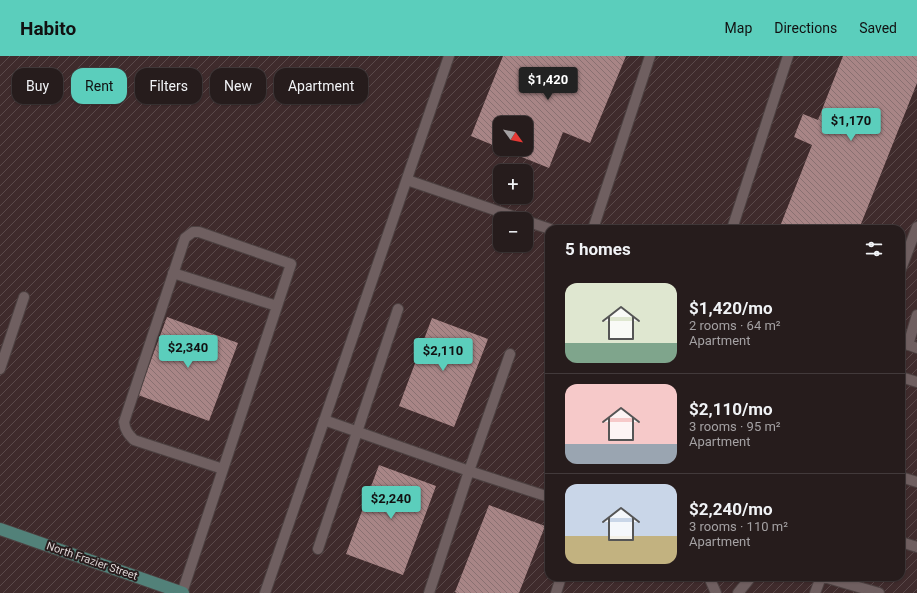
<!DOCTYPE html>
<meta charset="utf-8">
<style>
:root{--surface:#261c1c;--page:#2e2525;--text:#f1f3f6;--muted:#a4a1a3;--line:#423a3b;--accent:#5bcebc}
body{margin:0;font-family:Roboto,sans-serif;background:var(--page);color:var(--text);height:100vh;display:flex;flex-direction:column;font-size:15px;white-space:nowrap}
*{box-sizing:border-box;margin:0}
p{font-size:13px;color:var(--muted)}
.icon{flex:none;width:22px;height:22px;fill:none;stroke:currentColor;stroke-width:2;stroke-linecap:round;stroke-linejoin:round}
.map{position:relative;flex:1;overflow:hidden}
.details{position:absolute;left:545px;top:169px;width:360px;height:356px;display:flex;flex-direction:column;background:var(--surface);border-radius:12px;box-shadow:0 1px 3px #0004,0 0 0 1px var(--line)}
.details>*{flex:none}
.banner{position:absolute;left:12px;top:12px;width:380px;height:36px;display:flex;gap:8px}
.needle{width:26px;rotate:123deg}
.buttons{position:absolute;left:493px;top:60px;display:grid;gap:8px}
.buttons a{display:grid;place-items:center;width:40px;height:40px;border-radius:8px;background:var(--surface);box-shadow:0 1px 3px #0004,0 0 0 1px var(--line);font-size:20px}
.price{position:absolute;translate:-50% -34px;padding:0 9px;border-radius:4px;background:var(--accent);color:#111;font-size:13px;line-height:26px;filter:drop-shadow(0 1px 2px #0008)}
.price::after{content:'';position:absolute;left:50%;top:24px;width:12px;height:9px;margin-left:-6px;background:inherit;clip-path:polygon(0 0,100% 0,50% 100%)}
.price.on{background:#222;color:#fff}
ul{padding:0;list-style:none}
li{display:flex;align-items:center;gap:12px;height:100px;padding:0 20px}
li+li{border-top:1px solid var(--line)}
li span{display:grid;place-items:center;flex:none;width:112px;height:80px;border-radius:12px;color:#555}
li>.icon{margin-inline-start:auto}
span .icon{width:48px;height:48px;fill:#fffc;stroke-width:1}
li b{font-size:17px}
h2{display:flex;justify-content:space-between;align-items:center;height:48px;padding:0 20px;font-size:17px}
.tag{padding:0 14px;border-radius:12px;background:var(--surface);box-shadow:0 1px 3px #0004,0 0 0 1px var(--line);font-size:14px;line-height:36px}
.tag.on{background:var(--accent);color:#111}
header{display:flex;align-items:center;gap:24px;box-sizing:border-box;height:56px;padding:0 20px;background:var(--accent);color:#111}
header strong{font-size:19px}
nav{display:flex;gap:22px;margin-inline-start:auto;font-size:14px}
.map>svg:first-child{display:block}
.industrial{fill:url(#industrial-furrows);fill-rule:evenodd}
.building{fill:url(#building-back-hatch)}
.lines{fill:none;stroke-linecap:round;stroke-linejoin:round}
.lane-casing{stroke:#4c4141;stroke-width:12}
.primary-casing{stroke:#4c4141;stroke-width:14}
.lane{stroke:#6f5f60;stroke-width:10}
.primary{stroke:#528179;stroke-width:12}
.labels{text-anchor:middle;dominant-baseline:central;stroke-width:4;stroke-linejoin:round;paint-order:stroke}
.street-label{font-size:11px;fill:#dcd3d3;stroke:#281b1c}
</style>
<header>
<strong>Habito</strong>
<nav><a>Map</a><a>Directions</a><a>Saved</a></nav>
</header>
<div class="map">
<svg width="917" height="537" viewBox="0 0 917 537">
<defs>
<pattern id="industrial-furrows" width="10" height="10" patternUnits="userSpaceOnUse"><rect width="10" height="10" fill="#3f2b2c"/><path d="M-1 1l2-2M0 10L10 0M9 11l2-2" fill="none" stroke="#5a494a"/></pattern>
<pattern id="building-back-hatch" width="6" height="6" patternUnits="userSpaceOnUse"><rect width="6" height="6" fill="#a88586"/><path d="M-1 5l2 2M0 0l6 6M5-1l2 2" fill="none" stroke="#897071"/></pattern>
</defs>
<rect width="100%" height="100%" fill="#322525"/>
<path class="industrial" d="M0 0H917V537H0ZM500 67H526V93H500ZM500 115H526V141H500ZM500 163H526V189H500ZM549 173H901V521H549Z"/>
<path class="building" d="M503 0H626L590 87 563 76 549 112 502 93H526V67H500V92L471 80Z
M843 0H917V27L859 173H779L812 89 794 81 803 58 818 64Z
M167 261 238 287 209 365 138 339Z
M432 262 488 283 454 371 399 350Z
M379 409 436 430 403 519 346 498Z
M489 449 545 470 519 537H457L455 536Z
M901 465 906 467 901 482Z"/>
<g class="lines">
<defs>
<path id="lane" d="M407 124 521 163
M526 165 550 173
M593 173 650 0
M732 173 788 0
M901 213 917 171
M173 217 277 250
M901 286 917 292
M908 289 917 259
M0 313 24 241
M901 321 917 326
M324 364 469 415 549 441
M901 421 917 426
M901 486 917 491
M318 493 398 253
M709 521 716 537
M824 521 879 537
M182 537 291 208 199 176H193L185 182 124 366C125 374 128 378 134 384L223 413
M265 537 449 0
M429 537 469 415 510 298
M556 537 561 521
M738 537 751 521
M815 537 821 521"/>
<path id="primary" d="M0 473 183 537"/>
</defs>
<use href="#lane" class="lane-casing"/>
<use href="#primary" class="primary-casing"/>
<use href="#lane" class="lane"/>
<use href="#primary" class="primary"/>
</g>
<g class="labels">
<g class="street-label">
<text transform="translate(92 505) rotate(19)">North Frazier Street</text>
</g>
</g>
</svg>
<div class="buttons">
<a><svg class="needle" viewBox="-14 -14 28 28"><path d="M0-13l5 13h-10z" fill="#e53935"/><path d="M0 13l5-13h-10z" fill="#a4a1a3"/></svg></a>
<a>+</a>
<a>−</a>
</div>
<b class="price on" style="left:548px;top:45px">$1,420</b>
<b class="price" style="left:851px;top:86px">$1,170</b>
<b class="price" style="left:188px;top:313px">$2,340</b>
<b class="price" style="left:443px;top:316px">$2,110</b>
<b class="price" style="left:391px;top:464px">$2,240</b>
<div class="banner">
<a class="tag">Buy</a>
<a class="tag on">Rent</a>
<a class="tag">Filters</a>
<a class="tag">New</a>
<a class="tag">Apartment</a>
</div>
<section class="details">
<h2>5 homes<svg class="icon" aria-label="filters" viewBox="0 0 24 24"><path d="M4 7h16M4 17h16"/><circle cx="9" cy="7" r="2"/><circle cx="15" cy="17" r="2"/></svg></h2>
<ul>
<li><span style="background:linear-gradient(#dfe7d0 75%,#7fa58c 0)"><svg class="icon" aria-label="home" viewBox="0 0 24 24"><path d="M3 11l9-7 9 7M6 9v11h12V9"/></svg></span><div><b>$1,420/mo</b><p>2 rooms · 64 m²</p><p>Apartment</p></div></li>
<li><span style="background:linear-gradient(#f6c9c9 75%,#9aa5b1 0)"><svg class="icon" aria-label="home" viewBox="0 0 24 24"><path d="M3 11l9-7 9 7M6 9v11h12V9"/></svg></span><div><b>$2,110/mo</b><p>3 rooms · 95 m²</p><p>Apartment</p></div></li>
<li><span style="background:linear-gradient(#c9d6e8 65%,#c2b280 0)"><svg class="icon" aria-label="home" viewBox="0 0 24 24"><path d="M3 11l9-7 9 7M6 9v11h12V9"/></svg></span><div><b>$2,240/mo</b><p>3 rooms · 110 m²</p><p>Apartment</p></div></li>
</ul>
</section>
</div>
